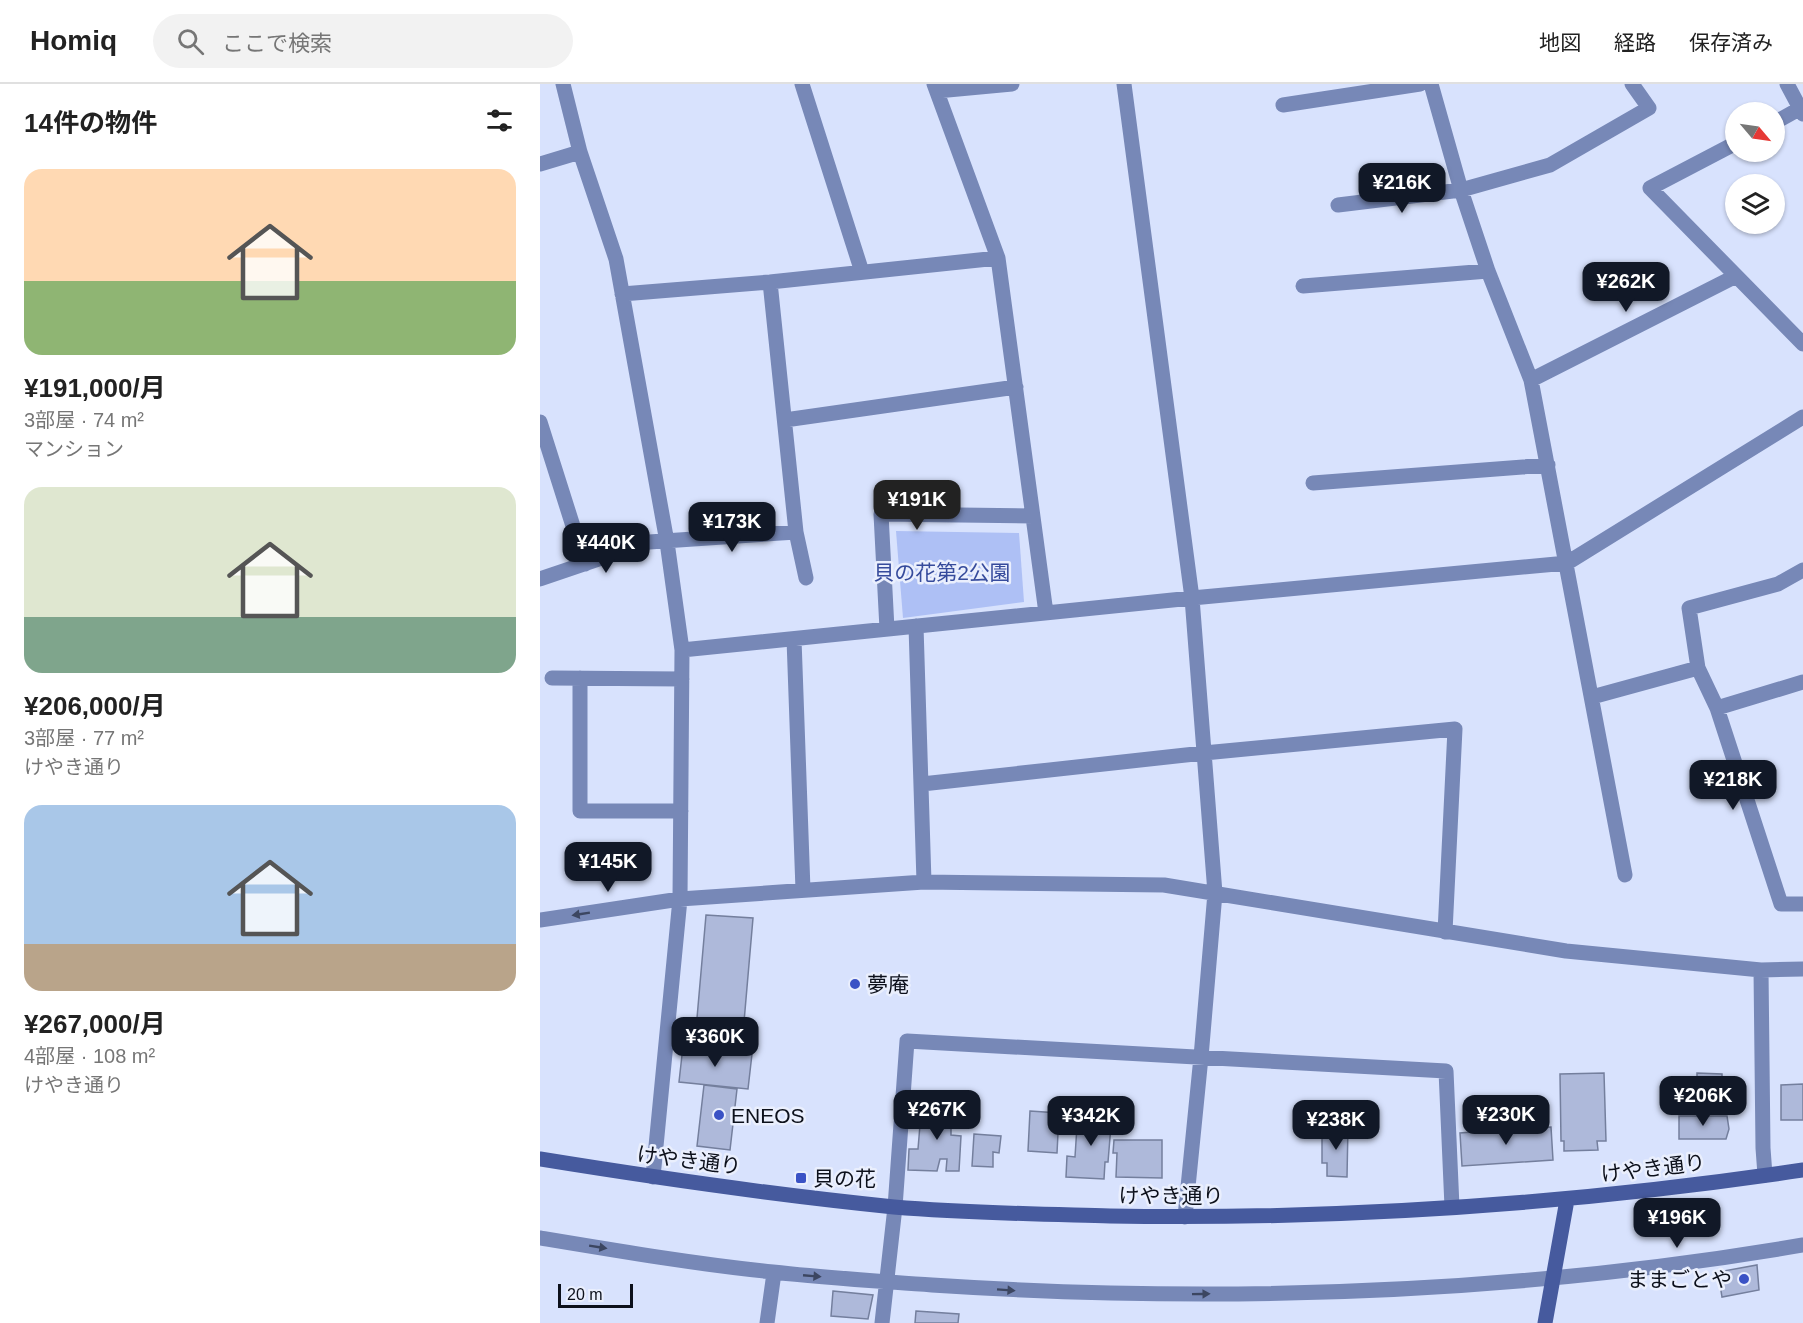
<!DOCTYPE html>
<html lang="ja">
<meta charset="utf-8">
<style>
:root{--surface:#fff;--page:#f2f2f2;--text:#222;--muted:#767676;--line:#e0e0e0;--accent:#111827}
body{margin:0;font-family:Helvetica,"Noto Sans JP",sans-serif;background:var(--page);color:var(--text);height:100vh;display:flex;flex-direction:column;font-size:22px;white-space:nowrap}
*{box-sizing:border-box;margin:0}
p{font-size:20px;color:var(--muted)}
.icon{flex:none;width:33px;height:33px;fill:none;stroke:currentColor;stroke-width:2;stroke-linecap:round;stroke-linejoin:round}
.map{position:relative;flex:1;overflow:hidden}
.side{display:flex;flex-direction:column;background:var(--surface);width:540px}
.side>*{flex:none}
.needle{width:39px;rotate:119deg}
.buttons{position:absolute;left:1185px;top:18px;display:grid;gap:12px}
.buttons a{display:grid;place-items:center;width:60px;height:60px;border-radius:50%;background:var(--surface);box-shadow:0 2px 4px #0004;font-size:30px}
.scale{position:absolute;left:18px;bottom:15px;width:75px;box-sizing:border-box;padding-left:6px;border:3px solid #0c101b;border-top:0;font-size:16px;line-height:21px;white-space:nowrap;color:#0c101b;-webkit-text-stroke:4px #eaeffd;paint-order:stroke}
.price{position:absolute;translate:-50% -51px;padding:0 14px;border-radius:12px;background:var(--accent);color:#fff;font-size:20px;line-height:39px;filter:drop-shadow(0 2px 3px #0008)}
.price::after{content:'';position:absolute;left:50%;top:36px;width:18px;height:14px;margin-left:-9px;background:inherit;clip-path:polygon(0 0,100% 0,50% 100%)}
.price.current{background:#222;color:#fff}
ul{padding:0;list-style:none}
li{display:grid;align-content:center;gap:12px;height:318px;padding:0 24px}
li span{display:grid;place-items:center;height:186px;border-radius:18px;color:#555}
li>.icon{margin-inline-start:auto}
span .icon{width:108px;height:108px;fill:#fffc;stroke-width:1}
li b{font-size:26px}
h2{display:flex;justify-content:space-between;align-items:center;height:72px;padding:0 24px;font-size:26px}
header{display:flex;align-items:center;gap:36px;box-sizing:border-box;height:84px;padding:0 30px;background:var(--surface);border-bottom:2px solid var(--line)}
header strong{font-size:28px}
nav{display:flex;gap:33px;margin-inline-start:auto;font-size:21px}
.search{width:420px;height:54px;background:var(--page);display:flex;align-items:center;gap:15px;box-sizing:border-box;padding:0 21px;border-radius:33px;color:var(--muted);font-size:22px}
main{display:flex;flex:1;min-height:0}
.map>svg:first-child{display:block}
.green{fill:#aec0f5}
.building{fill:#aeb9da;stroke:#747f9d;stroke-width:1.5}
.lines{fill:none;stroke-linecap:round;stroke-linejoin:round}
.street{stroke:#7788b7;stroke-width:15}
.secondary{stroke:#465a9e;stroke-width:15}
.oneway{fill:#3c4661}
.poi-dot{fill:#3a52c5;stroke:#eaeffd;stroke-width:2}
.labels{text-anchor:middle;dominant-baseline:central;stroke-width:5;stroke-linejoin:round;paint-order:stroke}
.park-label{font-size:21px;fill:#364b9c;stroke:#eaeffd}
.poi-label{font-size:21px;fill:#0c101b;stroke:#eaeffd;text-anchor:start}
.street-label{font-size:21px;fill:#0c101b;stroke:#eaeffd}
</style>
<header>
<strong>Homiq</strong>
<div class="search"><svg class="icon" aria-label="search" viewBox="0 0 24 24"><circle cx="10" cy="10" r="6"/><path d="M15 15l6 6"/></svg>ここで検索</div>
<nav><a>地図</a><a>経路</a><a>保存済み</a></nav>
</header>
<main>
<section class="side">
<h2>14件の物件<svg class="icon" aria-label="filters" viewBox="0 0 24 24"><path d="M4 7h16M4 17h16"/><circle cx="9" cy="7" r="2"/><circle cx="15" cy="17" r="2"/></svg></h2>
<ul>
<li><span style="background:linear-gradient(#ffd9b3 60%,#8fb573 0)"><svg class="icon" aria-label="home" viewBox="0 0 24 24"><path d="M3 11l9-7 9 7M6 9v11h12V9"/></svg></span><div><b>¥191,000/月</b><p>3部屋 · 74 m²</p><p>マンション</p></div></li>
<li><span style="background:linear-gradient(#dfe7d0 70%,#7fa58c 0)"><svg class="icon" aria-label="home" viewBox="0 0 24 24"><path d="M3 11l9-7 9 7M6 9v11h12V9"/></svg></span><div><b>¥206,000/月</b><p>3部屋 · 77 m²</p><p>けやき通り</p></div></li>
<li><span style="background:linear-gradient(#a9c7e8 75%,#b9a48a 0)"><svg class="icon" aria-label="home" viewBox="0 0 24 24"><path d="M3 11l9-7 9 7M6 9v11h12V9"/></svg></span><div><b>¥267,000/月</b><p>4部屋 · 108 m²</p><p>けやき通り</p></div></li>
</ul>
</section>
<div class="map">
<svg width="1263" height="1239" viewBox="0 0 1263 1239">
<rect width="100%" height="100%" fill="#d8e2fd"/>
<path class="green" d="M356 447 479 449 484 518 363 534Z"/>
<path class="building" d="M166 831 213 834 204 938 157 934Z
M143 962 212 970 208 1005 139 998Z
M1064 989 1066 1057H1057L1058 1066 1024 1067V1057H1021L1020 990Z
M1157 989 1182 990V994H1194V1024L1142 1023V993H1157Z
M1263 1000V1036H1241V1001Z
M164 1001 197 1005 190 1066 157 1062Z
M387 1019 400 1020 399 1023 416 1024 415 1042H411V1051L421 1052 419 1087H406L407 1075H400L397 1087 368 1086 369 1065H378L380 1041H384L385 1022H387Z
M490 1027 519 1029 517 1069 488 1067Z
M540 1028 572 1029 568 1078H565L564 1095 526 1093 527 1072 535 1073 537 1042H540Z
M1139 1032H1187L1189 1045 1186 1055H1139Z
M977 1040V1045L1011 1043 1013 1076 922 1082 920 1049 957 1046 956 1042Z
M790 1042H808L807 1093 787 1092V1079H782V1049H790Z
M434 1050 461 1052 459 1069 453 1068V1083L432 1082Z
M574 1056H622V1094L576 1093 577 1069H573Z
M1217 1181 1219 1206 1182 1213 1178 1188Z
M293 1207 333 1211 328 1235 291 1232Z
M376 1227 419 1230 418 1239H375Z"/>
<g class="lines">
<path class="street" d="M23 0 40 68 76 175 127 458 142 566 140 815 113 1093
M262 0 322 188
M394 0 458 174 506 529
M584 0 652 514 675 809 661 973 645 1133
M891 0 921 106 948 187 991 296 1085 791
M1247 0 1263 30
M397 7 472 0
M743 21 880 0
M1234 39 1259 25
M1196 59 1110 104 1263 260
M0 80 40 68
M798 121 921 106 1010 81 1109 24 1092 0
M230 198 256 448 266 494
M763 202 948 187
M82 210 230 198 458 174
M991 296 1196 192
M245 336 476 303
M0 338 45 480
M773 399 1008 381
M0 495 109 458 256 448
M376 542 384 798
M347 545 341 430 493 432
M254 555 263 806
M142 566 652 514 1027 479 1263 333
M1158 584 1177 624 1241 820H1263
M12 594 142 595
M40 594V727H141
M1052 613 1158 584 1149 524 1238 500 1263 486
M1177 624 1263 598
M382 700 664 669 915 645 905 848
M0 836 140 815 384 798 624 801 1026 867 1221 886 1263 885
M1221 886 1223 1064 1225 1091
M0 1154C78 1167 155 1180 233 1188 286 1194 339 1197 392 1201 683 1220 976 1210 1263 1161
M227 1239 234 1189
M342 1239 355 1123 367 957 906 987 912 1123"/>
<path class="secondary" d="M0 1075C117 1094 235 1111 354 1123 426 1129 498 1130 570 1132 802 1136 1034 1120 1263 1086
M1005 1239 1027 1116"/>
</g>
<defs><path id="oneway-solid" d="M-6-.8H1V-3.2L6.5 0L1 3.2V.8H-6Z" transform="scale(1.5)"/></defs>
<g class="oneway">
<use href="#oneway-solid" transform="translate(41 830) rotate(171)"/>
<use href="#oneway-solid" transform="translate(58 1163) rotate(9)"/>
<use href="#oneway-solid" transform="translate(272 1192) rotate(5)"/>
<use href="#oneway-solid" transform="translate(466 1206) rotate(4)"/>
<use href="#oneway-solid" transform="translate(661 1210) rotate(-1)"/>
</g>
<g class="poi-dot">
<circle cx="315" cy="900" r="6"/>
<circle cx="179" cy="1031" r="6"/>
<rect x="255" y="1088" width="12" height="12" rx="3"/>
<circle cx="1204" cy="1195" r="6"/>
</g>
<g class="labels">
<g class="park-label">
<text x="402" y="488">貝の花第2公園</text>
</g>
<g class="poi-label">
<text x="327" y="900">夢庵</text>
<text x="191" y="1031">ENEOS</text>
<text x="273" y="1094">貝の花</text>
<text x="1192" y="1195" text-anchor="end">ままごとや</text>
</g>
<g class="street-label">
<text transform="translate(149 1076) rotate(7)">けやき通り</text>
<text transform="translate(1113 1084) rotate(-7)">けやき通り</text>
<text x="631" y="1111">けやき通り</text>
</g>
</g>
</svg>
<div class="buttons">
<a><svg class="needle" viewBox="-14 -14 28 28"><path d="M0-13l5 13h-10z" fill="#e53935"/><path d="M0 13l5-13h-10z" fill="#767676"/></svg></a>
<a><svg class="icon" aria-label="layers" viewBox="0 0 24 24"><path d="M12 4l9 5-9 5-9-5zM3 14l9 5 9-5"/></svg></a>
</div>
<div class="scale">20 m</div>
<b class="price" style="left:862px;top:130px">¥216K</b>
<b class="price" style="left:1086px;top:229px">¥262K</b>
<b class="price current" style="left:377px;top:447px">¥191K</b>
<b class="price" style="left:192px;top:469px">¥173K</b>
<b class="price" style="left:66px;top:490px">¥440K</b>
<b class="price" style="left:1193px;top:727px">¥218K</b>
<b class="price" style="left:68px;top:809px">¥145K</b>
<b class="price" style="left:175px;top:984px">¥360K</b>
<b class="price" style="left:1163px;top:1043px">¥206K</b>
<b class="price" style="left:397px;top:1057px">¥267K</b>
<b class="price" style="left:966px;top:1062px">¥230K</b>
<b class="price" style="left:551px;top:1063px">¥342K</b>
<b class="price" style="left:796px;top:1067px">¥238K</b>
<b class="price" style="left:1137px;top:1165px">¥196K</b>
</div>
</main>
